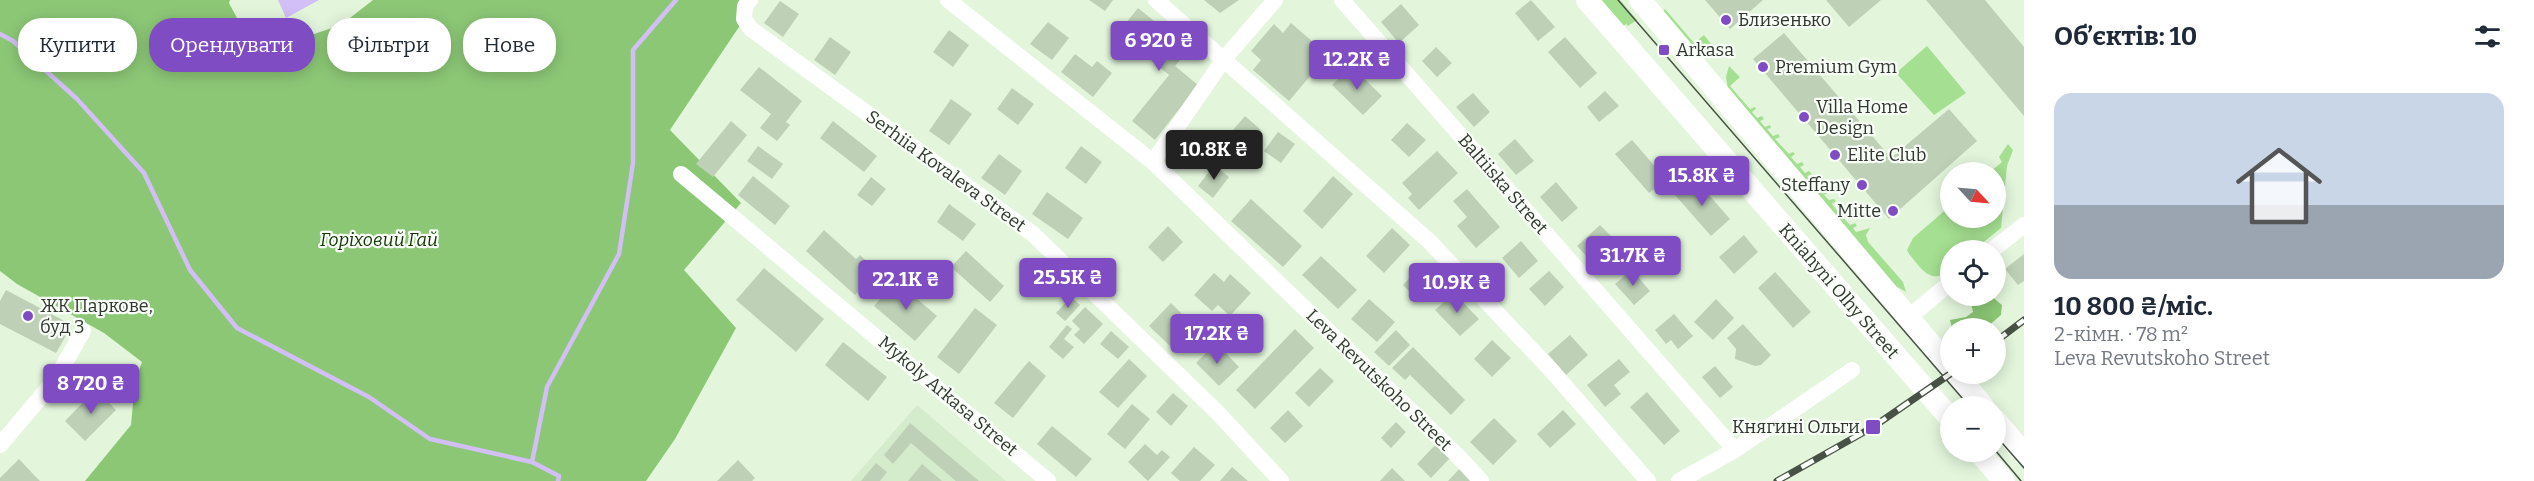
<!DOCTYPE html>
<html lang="uk">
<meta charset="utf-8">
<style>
:root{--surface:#fff;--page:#f6f6f7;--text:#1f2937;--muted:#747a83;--line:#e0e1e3;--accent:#804cc3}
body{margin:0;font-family:Bitter,serif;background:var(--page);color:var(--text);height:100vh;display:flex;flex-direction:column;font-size:22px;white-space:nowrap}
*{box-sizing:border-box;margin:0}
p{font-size:20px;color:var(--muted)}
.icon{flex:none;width:33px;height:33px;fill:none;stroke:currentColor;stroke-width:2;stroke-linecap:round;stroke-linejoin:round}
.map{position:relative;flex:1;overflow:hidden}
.side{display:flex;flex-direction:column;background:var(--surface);width:510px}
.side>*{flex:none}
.hud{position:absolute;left:18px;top:18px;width:570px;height:54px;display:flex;gap:12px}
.needle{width:39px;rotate:116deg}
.controls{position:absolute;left:1940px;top:162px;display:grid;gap:12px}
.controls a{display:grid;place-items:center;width:66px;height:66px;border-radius:50%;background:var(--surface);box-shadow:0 3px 15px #0003;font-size:30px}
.price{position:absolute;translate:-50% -51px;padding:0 14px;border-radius:6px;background:var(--accent);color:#fff;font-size:20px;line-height:39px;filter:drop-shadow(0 2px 3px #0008)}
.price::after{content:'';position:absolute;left:50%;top:36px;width:18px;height:14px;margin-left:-9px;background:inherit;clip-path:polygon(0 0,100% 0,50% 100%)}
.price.active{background:#222;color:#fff}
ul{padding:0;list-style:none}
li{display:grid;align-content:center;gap:12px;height:318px;padding:0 30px}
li+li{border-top:2px solid var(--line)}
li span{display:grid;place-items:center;height:186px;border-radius:18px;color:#555}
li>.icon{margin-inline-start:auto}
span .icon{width:108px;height:108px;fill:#fffc;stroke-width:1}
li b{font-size:26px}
h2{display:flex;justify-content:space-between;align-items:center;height:72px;padding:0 30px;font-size:26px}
.tag{padding:0 21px;border-radius:24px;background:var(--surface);box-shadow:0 3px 15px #0003;font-size:21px;line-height:54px}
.tag.active{background:var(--accent);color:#fff}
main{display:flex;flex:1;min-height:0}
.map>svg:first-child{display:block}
.built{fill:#d4eccb}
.green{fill:#a5df91}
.forest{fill:#8cc776}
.water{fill:#d2bff5}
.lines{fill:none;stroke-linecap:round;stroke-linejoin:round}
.stream{stroke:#d2bff5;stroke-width:4.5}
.building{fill:#bed1b7}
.street{stroke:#fff;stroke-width:16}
.secondary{stroke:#fff;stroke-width:22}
.tram{stroke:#485145;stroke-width:1.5}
.rail-casing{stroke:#485145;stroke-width:7}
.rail{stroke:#fafef9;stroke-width:4.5;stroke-dasharray:14;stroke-linecap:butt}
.poi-dot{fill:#804cc3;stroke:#fafef9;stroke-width:2}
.labels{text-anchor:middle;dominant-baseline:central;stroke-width:4.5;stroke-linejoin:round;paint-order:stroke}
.poi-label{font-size:18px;fill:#31382e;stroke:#fafef9;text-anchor:start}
.street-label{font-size:18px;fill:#31382e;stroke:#fafef9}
.park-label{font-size:18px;font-style:italic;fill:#0f3600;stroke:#fafef9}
</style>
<main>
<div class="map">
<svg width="2024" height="481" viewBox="0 0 2024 481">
<rect width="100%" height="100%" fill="#e3f6dc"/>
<path class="built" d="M917 405 1006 481H851Z"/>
<path class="green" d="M1598 0H1620L1637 20 1628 26 1626 24 1622 27Z
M1665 9 1694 43 1704 35 1715 49C1691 58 1675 28 1662 12Z
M1927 46 1966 93 1934 115 1896 73Z
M1729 66 1740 77 1730 86 1750 109 1755 107 1756 109 1752 112 1757 118 1762 116 1764 119 1760 121 1765 127 1770 125 1771 128 1767 129 1773 136 1778 134 1780 137 1775 139 1789 154 1793 152 1795 154 1791 157 1797 164 1802 162 1804 165 1800 167 1805 173 1809 171 1812 174 1807 176 1813 182 1818 181 1820 184 1816 186 1821 192 1826 190 1828 193 1824 195 1829 200 1834 199 1836 201 1832 204 1838 212 1843 209 1845 212 1841 215 1850 225 1855 223 1857 226 1853 228 1856 232 1870 228 1866 235 1868 242 1903 282 1906 292 1894 285 1728 89 1726 77Z
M2008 144 2013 150 2007 166 2001 228 1974 250H1950V270C1931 286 1921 268 1909 254L1907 250 1913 238 1950 206V218H1995V172H1990L2002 162 1999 157Z"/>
<path class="forest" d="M0 0H230L229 3 238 20 281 45 341 25 373 0H757L670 130 741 203 684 270 736 328 675 439 646 481H85L131 425 135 381 142 362 104 333 17 284 0 271Z
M1974 296H1991L2002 305 2001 315 1986 328H1952L1950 320 1966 317 1973 312 1971 303Z"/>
<path class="water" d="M278 0H319L286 18Z"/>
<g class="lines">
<path class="stream" d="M0 34 13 41 77 99 144 173 190 270 237 328 369 397 430 439 532 462
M558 481 559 476 532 462 547 387 619 254 633 163V50L676 0"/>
</g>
<path class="building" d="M1089 0H1113L1105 11Z
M1204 0H1239L1220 13Z
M1531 0 1555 27 1538 41 1515 13Z
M1705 0H1763L1730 29Z
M1826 0H1881L1849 27Z
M1926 0H1985L2024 47V116Z
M780 1 799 14 783 37 764 23Z
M1401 4 1419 25 1399 43 1381 22Z
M1138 8 1189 49 1175 66 1198 85 1155 140 1132 121 1169 75 1118 33Z
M1048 22 1069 38 1052 60 1030 44Z
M1291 23 1328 55 1289 101 1253 70 1261 60 1251 51 1274 24 1283 33Z
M949 30 969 45 953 67 933 52Z
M1784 33 1891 158 1949 109 1977 141 1889 219 1753 59Z
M830 37 851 52 835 75 814 60Z
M1565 37 1597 73 1580 88 1548 52Z
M1436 47 1452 63 1437 77 1422 61Z
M1075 54 1092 67 1097 61 1112 73 1093 97 1061 72Z
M1351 66 1382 96 1363 115 1332 85Z
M759 67 802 101 786 122 790 125 777 141 760 128 771 114 740 90Z
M1012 88 1034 104 1018 125 997 109Z
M1605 91 1619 106 1599 122 1587 107Z
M1473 93 1490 112 1474 127 1456 107Z
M951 99 972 114 949 145 929 131Z
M1245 116 1261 130 1244 150 1228 136Z
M731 121 747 135 713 177 696 164Z
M833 121 877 156 864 172 820 138Z
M1407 123 1426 140 1409 157 1391 140Z
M1278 132 1295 144 1281 163 1264 151Z
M1515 139 1534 161 1516 175 1498 154Z
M1632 140 1666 179 1649 193 1615 154Z
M758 146 783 164 772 179 747 161Z
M1081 146 1102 162 1086 184 1065 168Z
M1437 151 1458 173 1419 210 1408 198 1412 194 1402 183Z
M999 154 1022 171 1005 195 981 178Z
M1214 165 1229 177 1213 198 1198 186Z
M753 176 790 206 775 225 738 195Z
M1333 176 1353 194 1322 229 1303 211Z
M871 177 886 189 872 206 857 195Z
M1694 178 1730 219 1711 236 1675 195Z
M1556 182 1578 208 1562 222 1540 197Z
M1467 189 1500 227 1476 248 1457 226 1467 217 1453 201Z
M1047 192 1083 218 1068 239 1032 214Z
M1251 199 1302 246 1283 267 1231 221Z
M949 204 976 224 963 241 937 222Z
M1600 225 1616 241 1593 263 1577 246Z
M1168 226 1183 242 1163 262 1148 247Z
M1392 228 1410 245 1384 273 1366 256Z
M824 230 856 259 860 255 877 271 855 295 806 251Z
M1744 235 1758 252 1734 274 1719 257Z
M1521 241 1538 261 1519 278 1502 258Z
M966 251 1004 286 990 302 951 267Z
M2024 254V281L2018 285 2005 269Z
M1321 256 1357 290 1338 309 1302 275Z
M1423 264 1439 280 1419 301 1403 285Z
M764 268 824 319 796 352 736 300Z
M1632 270 1650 291 1634 305 1615 284Z
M1549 271 1564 287 1545 306 1529 289Z
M1775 272 1811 312 1793 328 1758 288Z
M1214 273 1224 282 1230 274 1251 293 1230 316 1218 305 1212 311 1194 295Z
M896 281 937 316 915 341 874 306Z
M6 290 72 325 56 353 0 324V301Z
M1454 293 1479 319 1460 336 1435 310Z
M1071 297 1080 305 1065 321 1056 313Z
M1369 299 1395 322 1377 342 1351 319Z
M1716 299 1734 318 1713 340 1694 322Z
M1171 303 1192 324 1170 346 1149 326Z
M1085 307 1103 324 1084 344 1074 335 1080 329 1072 321Z
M975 308 997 325 959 374 937 357Z
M1674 314 1693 336 1678 349 1671 340 1666 344 1655 330Z
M1743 324 1771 355 1761 365 1755 366 1735 359 1736 349 1727 338Z
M1067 325 1072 329 1064 339 1074 347 1063 359 1049 347Z
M1295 329 1314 348 1255 409 1236 390Z
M1396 330 1410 345 1389 366 1374 352Z
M1111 331 1129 347 1118 359 1100 344Z
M1570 335 1588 355 1566 375 1548 354Z
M1492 340 1511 358 1492 377 1474 359Z
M843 342 887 377 868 401 825 365Z
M1216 343 1239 367 1219 386 1196 363Z
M1413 347 1465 400 1451 415 1410 375 1405 380 1392 368Z
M1129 359 1147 376 1118 408 1099 392Z
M1619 359 1630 372 1614 385 1621 394 1605 407 1587 385Z
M1029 361 1046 376 1013 418 994 403Z
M1715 366 1733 387 1720 398 1702 377Z
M1320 368 1334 381 1309 407 1295 393Z
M96 389 116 410 85 441 65 421Z
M1647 392 1680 431 1664 445 1630 407Z
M1173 393 1188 406 1171 426 1156 412Z
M1132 404 1150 419 1125 449 1107 434Z
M1288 410 1303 426 1285 443 1270 428Z
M1563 410 1576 424 1550 448 1537 434Z
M1494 418 1517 441 1493 465 1470 442Z
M1396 422 1406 432 1391 448 1381 438Z
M910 423 979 481H956L911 443 893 464 884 455Z
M1052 426 1092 459 1076 477 1037 444Z
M1438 442 1452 456 1431 478 1417 464Z
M1145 444 1157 455 1162 450 1170 457 1148 481 1128 462Z
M1194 447 1215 465 1200 481H1180L1171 473Z
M19 459 34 475 40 481H0V478Z
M738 460 755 478 752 481H717Z
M876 463 887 472 880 481H861Z
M922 464 942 481H908Z
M1463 465 1472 481H1448Z
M1232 467 1248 481H1220Z
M1392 468 1405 481H1380Z"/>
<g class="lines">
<path class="street" d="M750 0 745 6 744 19 751 29 1033 234 1218 413 1281 481
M948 0 1153 162 1457 455 1481 481
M1156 0 1429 241 1551 370 1648 481
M1342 0 1735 450
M1153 162 1224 59 1275 0
M681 174 1048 481
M1992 250 2024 225
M1908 318 1950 283
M0 445 55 380 83 331
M1679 481 1735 450 1852 370"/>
<path class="secondary" d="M1587 0 1950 418
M1640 0 1950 367
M1956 374 1983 406
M1995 420 2024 454
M1979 452 2004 481"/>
<path class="tram" d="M1618 0 1969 406
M1995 435 2024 468
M1995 450 2021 481"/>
<defs>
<path id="rail" d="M1995 342 2024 320
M1777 481 1873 427 1950 374"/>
</defs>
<use href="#rail" class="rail-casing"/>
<use href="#rail" class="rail"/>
</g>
<g class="poi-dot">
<circle cx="1726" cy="20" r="6"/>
<rect x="1658" y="44" width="12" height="12" rx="3"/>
<circle cx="1763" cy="67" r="6"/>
<circle cx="1804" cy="117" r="6"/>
<circle cx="1835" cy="155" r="6"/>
<circle cx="1862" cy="185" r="6"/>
<circle cx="1893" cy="211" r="6"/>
<circle cx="28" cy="316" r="6"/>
<rect x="1865" y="419" width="16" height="16" rx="3"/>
</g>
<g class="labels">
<g class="poi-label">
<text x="1738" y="20">Близенько</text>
<text x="1676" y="50">Arkasa</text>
<text x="1775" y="67">Premium Gym</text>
<text x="1816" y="107">Villa Home<tspan x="1816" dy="21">Design</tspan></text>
<text x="1847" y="155">Elite Club</text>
<text x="1850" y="185" text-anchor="end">Steffany</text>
<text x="1881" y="211" text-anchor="end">Mitte</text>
<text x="40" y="306">ЖК Паркове,<tspan x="40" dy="21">буд 3</tspan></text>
<text x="1860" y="427" text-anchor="end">Княгині Ольги</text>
</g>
<g class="street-label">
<text transform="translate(946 171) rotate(36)">Serhiia Kovaleva Street</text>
<text transform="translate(1503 184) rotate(49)">Baltiiska Street</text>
<text transform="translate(1839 291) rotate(49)">Kniahyni Olhy Street</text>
<text transform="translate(1379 380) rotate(44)">Leva Revutskoho Street</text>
<text transform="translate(948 396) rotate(40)">Mykoly Arkasa Street</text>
</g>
<g class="park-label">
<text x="379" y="240">Горіховий Гай</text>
</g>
</g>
</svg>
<div class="controls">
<a><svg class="needle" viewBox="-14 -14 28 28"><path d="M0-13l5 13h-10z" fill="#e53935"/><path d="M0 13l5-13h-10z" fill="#747a83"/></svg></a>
<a><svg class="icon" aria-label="locate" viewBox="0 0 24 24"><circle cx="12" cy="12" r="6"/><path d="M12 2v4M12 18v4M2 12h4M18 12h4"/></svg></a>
<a>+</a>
<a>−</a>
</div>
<b class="price" style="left:1159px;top:72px">6 920 ₴</b>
<b class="price" style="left:1357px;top:91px">12.2K ₴</b>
<b class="price active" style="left:1214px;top:181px">10.8K ₴</b>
<b class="price" style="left:1702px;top:207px">15.8K ₴</b>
<b class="price" style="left:1633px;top:287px">31.7K ₴</b>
<b class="price" style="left:1068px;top:309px">25.5K ₴</b>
<b class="price" style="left:906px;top:311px">22.1K ₴</b>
<b class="price" style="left:1457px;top:314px">10.9K ₴</b>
<b class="price" style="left:1217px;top:365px">17.2K ₴</b>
<b class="price" style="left:91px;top:415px">8 720 ₴</b>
<div class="hud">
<a class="tag">Купити</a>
<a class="tag active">Орендувати</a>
<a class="tag">Фільтри</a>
<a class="tag">Нове</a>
</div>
</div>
<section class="side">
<h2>Об’єктів: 10<svg class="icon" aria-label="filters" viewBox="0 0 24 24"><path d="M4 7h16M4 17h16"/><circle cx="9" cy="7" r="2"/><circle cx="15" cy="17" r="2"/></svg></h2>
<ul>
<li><span style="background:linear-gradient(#c9d6e8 60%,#9aa5b1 0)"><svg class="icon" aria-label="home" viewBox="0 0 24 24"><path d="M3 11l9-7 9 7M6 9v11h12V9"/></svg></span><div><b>10 800 ₴/міс.</b><p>2-кімн. · 78 m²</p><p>Leva Revutskoho Street</p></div></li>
</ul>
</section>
</main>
